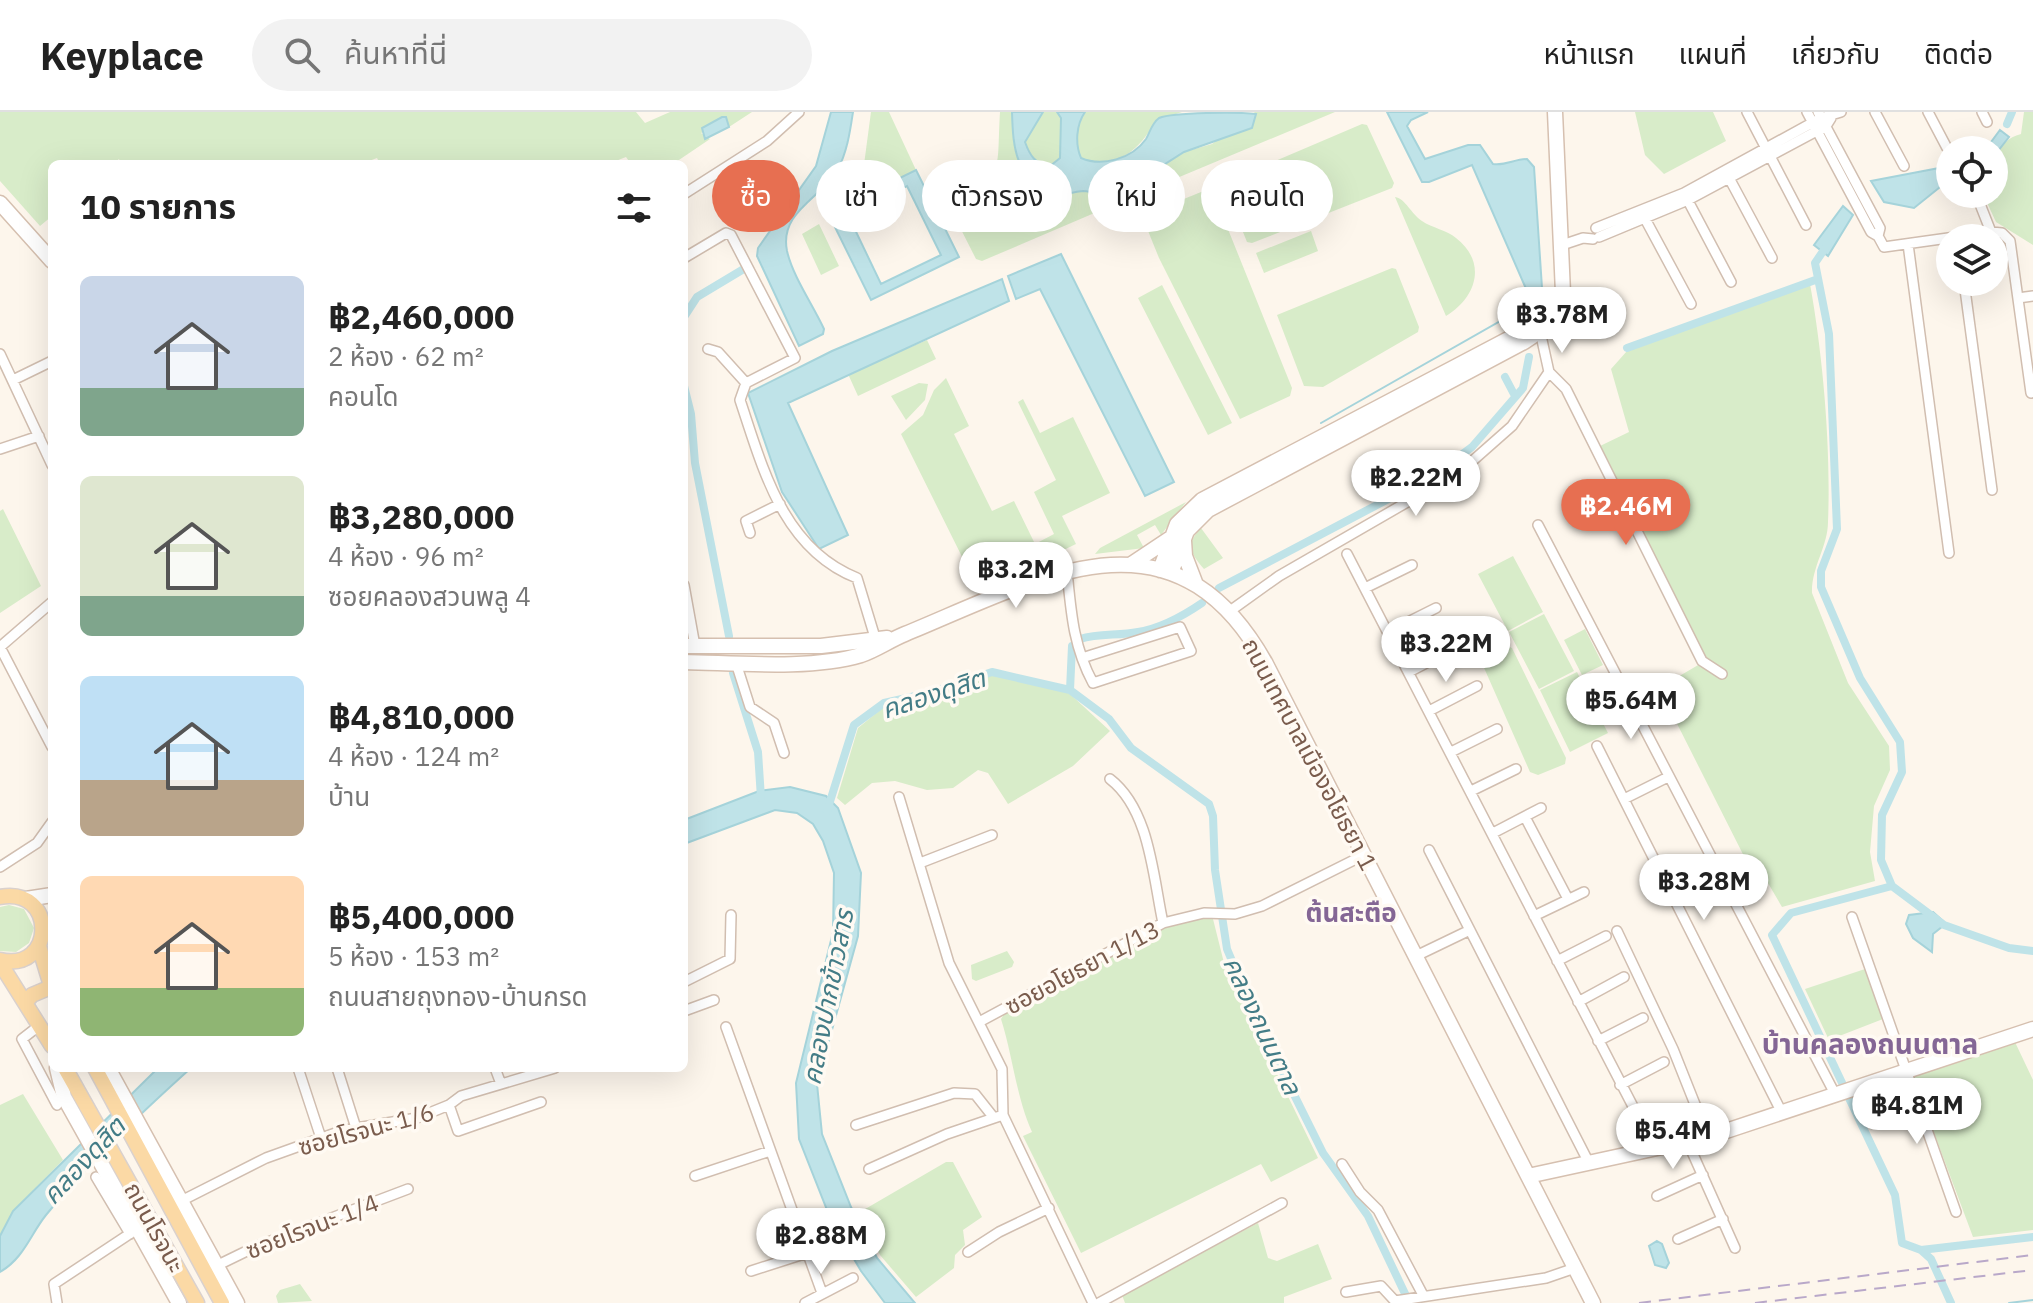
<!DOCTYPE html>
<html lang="th">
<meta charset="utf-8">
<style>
:root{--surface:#fff;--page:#f2f2f2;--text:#222;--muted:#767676;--line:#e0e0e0;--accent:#e76f51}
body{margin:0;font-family:"IBM Plex Sans","Noto Sans Thai",sans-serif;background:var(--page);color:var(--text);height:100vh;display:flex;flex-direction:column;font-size:30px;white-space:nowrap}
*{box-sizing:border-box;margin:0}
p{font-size:26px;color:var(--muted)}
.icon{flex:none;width:44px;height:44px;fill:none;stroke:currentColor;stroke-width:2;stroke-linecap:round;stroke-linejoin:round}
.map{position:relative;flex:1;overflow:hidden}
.sheet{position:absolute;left:48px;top:48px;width:640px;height:912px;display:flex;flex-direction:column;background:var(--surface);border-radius:12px;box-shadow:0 8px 32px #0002}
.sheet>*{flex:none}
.hud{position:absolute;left:712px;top:48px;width:760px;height:72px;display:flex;gap:16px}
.tools{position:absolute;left:1936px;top:24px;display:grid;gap:16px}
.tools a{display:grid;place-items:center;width:72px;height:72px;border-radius:50%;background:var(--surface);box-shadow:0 8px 32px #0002;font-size:40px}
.price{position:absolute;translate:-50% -68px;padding:0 18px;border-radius:28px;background:#fff;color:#222;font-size:26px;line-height:52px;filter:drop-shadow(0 2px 4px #0008)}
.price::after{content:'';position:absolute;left:50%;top:48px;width:24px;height:18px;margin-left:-12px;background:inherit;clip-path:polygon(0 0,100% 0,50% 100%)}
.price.on{background:var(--accent);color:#fff}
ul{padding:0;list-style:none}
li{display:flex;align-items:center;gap:24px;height:200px;padding:0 32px}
li span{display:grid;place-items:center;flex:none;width:224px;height:160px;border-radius:12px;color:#555}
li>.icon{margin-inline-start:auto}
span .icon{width:96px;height:96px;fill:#fffc;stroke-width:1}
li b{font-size:34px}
h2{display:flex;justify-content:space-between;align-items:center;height:96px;padding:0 32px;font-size:34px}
.chip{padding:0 28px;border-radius:36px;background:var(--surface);box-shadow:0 8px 32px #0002;font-size:28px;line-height:72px}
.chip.on{background:var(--accent);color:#fff}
header{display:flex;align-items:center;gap:48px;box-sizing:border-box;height:112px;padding:0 40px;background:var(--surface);border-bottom:2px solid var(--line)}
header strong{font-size:38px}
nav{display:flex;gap:44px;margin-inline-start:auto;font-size:28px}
.search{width:560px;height:72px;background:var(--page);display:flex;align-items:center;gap:20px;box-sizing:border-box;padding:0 28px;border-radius:44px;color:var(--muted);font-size:30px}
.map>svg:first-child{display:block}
.green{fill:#d8ecc9}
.water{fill:#bfe3e8;stroke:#a5d3da;stroke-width:2;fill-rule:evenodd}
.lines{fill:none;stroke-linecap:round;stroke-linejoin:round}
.stream{stroke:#a5d3da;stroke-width:2}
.canal{stroke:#bfe3e8;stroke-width:8}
.street-casing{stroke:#d1beb0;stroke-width:12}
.secondary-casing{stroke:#d6c0b0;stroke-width:17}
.primary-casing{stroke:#dad1cd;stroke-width:17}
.street{stroke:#fff;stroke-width:9}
.secondary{stroke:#fff;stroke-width:14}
.primary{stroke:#fbd9a5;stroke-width:14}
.rail{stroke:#b9a8c9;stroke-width:2;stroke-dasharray:12 8;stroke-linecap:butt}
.labels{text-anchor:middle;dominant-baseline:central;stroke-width:7;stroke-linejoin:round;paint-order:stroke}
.street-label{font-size:24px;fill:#7a5c4d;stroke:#fffaf3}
.water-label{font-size:26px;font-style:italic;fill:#437c86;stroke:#fffaf3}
.neighbourhood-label{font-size:26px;font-weight:bold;fill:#846695;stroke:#fffaf3}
.quarter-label{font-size:28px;font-weight:bold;fill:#846695;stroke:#fffaf3}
</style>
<header>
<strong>Keyplace</strong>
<div class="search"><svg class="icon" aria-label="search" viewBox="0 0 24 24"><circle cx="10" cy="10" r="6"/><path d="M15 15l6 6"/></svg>ค้นหาที่นี่</div>
<nav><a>หน้าแรก</a><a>แผนที่</a><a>เกี่ยวกับ</a><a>ติดต่อ</a></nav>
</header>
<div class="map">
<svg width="2033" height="1191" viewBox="0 0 2033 1191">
<rect width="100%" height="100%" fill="#fdf6ec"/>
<path class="green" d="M0 0H636L645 11 670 0H752L729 15V11L701 21 710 27 673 52H631L626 45 608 52H380L377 46 361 52H121L119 47 113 52H52V104L40 114 0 69Z
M871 0H889L916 58 876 78 863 60Z
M1000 0H1012C1013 36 1015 70 1058 82 1065 84 1075 79 1083 79 1093 80 1105 83 1115 84L1184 40 1212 32 1255 0H1335L1165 71 1159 68 1153 76 982 149 976 147 945 86C1007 59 996 66 1000 0Z
M1043 0H1057L1061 6 1060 46 1049 55C1035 51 1030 44 1025 30Z
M1085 0H1182L1155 9C1141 38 1113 60 1081 46 1075 32 1076 13 1085 0Z
M1635 0H1713L1726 29 1664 62 1645 43Z
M2024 0H2033V133L1996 110 1983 82H1994C1994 57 1993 29 2021 22Z
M1362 12 1367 13 1394 71 1392 76 1252 131 1247 130 1224 73 1226 70Z
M1206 78 1213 80 1292 276 1290 284 1240 307 1159 146 1142 104Z
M1395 85C1406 87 1411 102 1422 109 1432 116 1447 118 1456 126 1488 151 1476 186 1446 204Z
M819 112 839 154 821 163 802 122Z
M1311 119 1318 139 1264 161 1256 141Z
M1392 156 1396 157 1419 215 1418 220 1323 275 1304 274 1277 203Z
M1810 172C1823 244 1831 336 1828 410 1828 434 1811 456 1812 481L1848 571 1889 634 1890 658 1874 694 1870 740 1875 769 1782 795 1765 766 1757 770 1659 576 1705 549 1600 334 1629 320 1611 257 1627 239Z
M1162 173 1232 311 1208 323 1138 186Z
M927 228 936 247 858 284 848 262Z
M946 266 969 314 954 322 992 399 1014 389 1035 432 1054 422 1034 380 1056 368 1018 290 1023 287 1040 321 1073 305 1110 381 1062 404 1076 432 979 479 901 322 923 303 934 278Z
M919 271 928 272 925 288 906 308 891 284Z
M1186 390 1161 423 1155 413 1137 423 1144 436 1095 442 1100 436Z
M3 397 41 474 0 501V399Z
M1201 416 1223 446 1204 457C1190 440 1185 433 1201 416Z
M1513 444 1543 500 1508 519 1478 462Z
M1544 502 1574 559 1539 577 1509 520Z
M1585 517 1603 553 1582 563 1564 528Z
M1506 533 1512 536 1566 646 1565 652 1538 663 1530 660 1481 549 1482 544Z
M1577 560 1608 621 1570 640 1540 578Z
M992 563 1069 581 1110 619 1073 654 1008 692 988 661 978 658 953 676 927 678 895 669 872 671 845 693 837 686 858 616 885 594Z
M9 793 24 797 34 816 29 831 16 840 0 839V795Z
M1212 803 1225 855 1318 1046 1271 1070 1261 1052 1081 1141 1023 1024 1032 1020C1016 984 1013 945 1001 907L1005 901 1164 814Z
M1007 839 1014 850 1012 855 976 869 972 867 971 853Z
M1865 857 1883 907 1829 928 1805 877Z
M2014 928 2033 968V1118L1973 1125 1912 962Z
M23 982 63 1048 13 1099 0 1124V993Z
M946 1050H953L982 1105 963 1118 965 1133 955 1143 954 1156 916 1185 880 1143 860 1100Z
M1258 1111 1268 1146 1277 1149 1318 1132 1332 1167 1284 1185V1191H1125L1122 1183Z
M300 1172 312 1189 278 1191 276 1184 280 1178Z"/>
<path class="water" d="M831 0H853C850 20 847 41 837 59 821 86 779 100 787 139 793 165 813 193 824 217L823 222 799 234 757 144 758 136 816 54Z
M1012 0H1043L1025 30C1030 44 1035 51 1049 55L1060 46 1061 6 1057 0H1085C1076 13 1075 32 1081 46 1102 55 1132 47 1146 27 1150 20 1152 11 1159 6 1174 0 1239 0 1256 2L1252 16 1184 40 1115 84C1105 83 1094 80 1083 79 1075 79 1065 84 1058 82 1015 70 1013 36 1012 0Z
M1387 0H1428L1411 8 1407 14 1425 47 1468 33H1480L1493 52C1506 54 1514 47 1527 47L1534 55 1542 176 1534 195 1472 53 1429 70H1422Z
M722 5H726L729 15 705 27 702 16Z
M2000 18 2009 25 1994 44V38H1973L1991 30Z
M1950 48V67L1914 96 1884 90 1871 69 1939 56Z
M916 58 959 145 871 188 828 101ZM907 74 941 143 881 172 848 103Z
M1843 94 1853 103 1828 144 1814 133Z
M1061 142 1174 370 1145 384 1040 177 1016 187 1008 164Z
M1002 167 1009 189 788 291 848 423 819 437 782 380 748 281 832 239Z
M790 675 826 684 838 696 861 761 858 824 817 972 822 1022 851 1095 877 1146 915 1191H885L861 1159 831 1108 799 1027 796 971 833 820 834 761 823 729 813 712 797 701 775 698 684 732V708L759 679Z
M1933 800 1943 809V814L1933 822 1932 840 1913 826 1906 812 1909 803Z
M158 956H191C141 1001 89 1050 46 1103 30 1123 24 1146 0 1160V1124L13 1099Z
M1657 1129 1662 1132 1669 1151 1666 1156 1655 1153 1649 1134Z"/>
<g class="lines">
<path class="stream" d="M1321 311 1532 191
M2009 1191 2033 1188"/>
<path class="canal" d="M2007 12 2012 0
M1828 132 1815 151 1829 222 1837 417 1821 459V475L1860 566 1900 630 1902 660 1882 703 1881 748 1892 774 1944 813 2009 836 2033 839
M684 205 697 185 742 158
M1627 236 1818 167
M1505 265 1515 284
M684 274 691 302 695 351 729 524
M1219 476 1434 363 1472 335 1523 276 1529 245
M1080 527C1099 521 1118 524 1138 520 1162 516 1183 504 1202 491
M733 561 758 640 761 686
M1070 578 1072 534
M827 699 854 613 884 591 929 581 992 560 1070 578 1109 607 1131 636 1209 692 1213 704 1215 758 1227 837 1256 906 1323 1041 1368 1104 1409 1190
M1844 975 1772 823 1791 801 1892 774
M1849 986 1895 1083 1902 1131 1921 1138 1931 1147 1951 1191
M1921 1138 2033 1125"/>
<defs>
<path id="street" d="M1747 0 1806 113
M1807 0 1871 120 1878 124 1884 135 1991 120 2002 121 2010 129 2031 281
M1818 0 1880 116 1878 124
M1875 0 1904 54
M1928 0 1947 36
M1982 0 1987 10
M1728 64 1772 146
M684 82 767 29 799 0
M1686 85 1731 170
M1978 87 1991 120
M1643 103 1691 192
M1596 116 1684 81 1821 6 1841 0
M1599 125 1688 88 1826 14 1831 6
M1908 132 1949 441
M1562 133 1583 126 1593 127
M684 146 726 121 731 123 795 246 746 271 740 288C763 357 783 437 857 466L877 532
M1964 170 1992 378
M2018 186 2033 184
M1540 219 1549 260 1566 277 1702 549 1722 562
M708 237 718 240 746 271
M0 242 52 353
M13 268 52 249
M0 337 39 324
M1538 413 1835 982
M750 421 746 409 780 392
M1347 442 1655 1037
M1067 459C1071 499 1073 534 1093 571L1191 539 1180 515 1082 546
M684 473 695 534
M1365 476 1412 453
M52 490 0 535 52 635
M1230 499 1279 464 1461 359 1512 314 1549 260
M1388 520 1436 496
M736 551 750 595 774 611 784 641
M1409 560 1457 535
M1429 599 1477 574
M1597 634 1782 1001
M1451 640 1497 617
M1110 667C1150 698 1153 765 1163 811
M1471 679 1516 657
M899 685 949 851 1002 957 1003 1003 1093 1191
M1624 687 1668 665
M1525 705 1568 787
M1493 721 1541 696
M1429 738 1588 1049
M920 751 992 723
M0 755 37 731 52 710
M1534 804 1584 780
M1852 805 1956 1100
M1617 819 1673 937 1708 1025
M1416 844 1470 818
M1557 849 1606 824
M684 870 730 847 731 803
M1578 890 1624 865
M684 899 714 888
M981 909 1163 811 1204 801 1235 802 1262 794 1364 743
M40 913 22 927 57 993
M726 915 822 1181
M1598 929 1643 906
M298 956 321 1026
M337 956 356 1016
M495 956 501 972
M1620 973 1664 950
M449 993 458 1019 541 990
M856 1013 954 981 975 982 994 1006 1003 1003
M1641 1014 1647 1039
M1645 1017 1684 998
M1688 1031 1735 1136
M1342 1052 1360 1080 1378 1098 1423 1183
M869 1057 947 1022 994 1006
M695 1064 770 1039
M96 1065 130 1122
M1657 1084 1703 1063
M181 1089 266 1046 344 1018 417 1006 449 993 461 984 555 956
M1678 1127 1723 1107
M968 1140 999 1120 1049 1096
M216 1154 255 1135 408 1077
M751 1159 807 1141
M1346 1180 1381 1174 1395 1189 1546 1166 1575 1156
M57 1191 54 1172 137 1117
M805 1191 853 1166
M1099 1191 1282 1091"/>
<path id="secondary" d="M0 91 52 149
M1184 429 1185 444 1195 470
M1130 453 1169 427
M1160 458 1177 412 1202 388 1514 224
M1171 461 1187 419 1208 398 1524 230C1545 217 1558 206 1563 181L1555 0
M684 534H821L887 526
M684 550C737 551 810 558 861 543 876 538 890 528 905 522 1039 467 1173 385 1266 552L1593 1191
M26 787 52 783
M57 956 64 985 179 1191
M108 956 237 1191
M1528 1064 1708 1025 2033 917"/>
<path id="primary" d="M0 785C57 774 56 861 0 848
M39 834 52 877
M0 851 52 934
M26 890 32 883 51 875
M65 956 197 1191
M95 956 222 1191"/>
</defs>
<use href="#street" class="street-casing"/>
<use href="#secondary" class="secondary-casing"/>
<use href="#primary" class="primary-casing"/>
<use href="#street" class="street"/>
<use href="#secondary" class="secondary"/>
<use href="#primary" class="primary"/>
<path class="rail" d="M1639 1191 2033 1143
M1755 1191 2033 1158"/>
</g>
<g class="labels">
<g class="street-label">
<text transform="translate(1310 642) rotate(62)">ถนนเทศบาลเมืองอโยธยา 1</text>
<text transform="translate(1082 855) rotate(-28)">ซอยอโยธยา 1/13</text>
<text transform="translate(366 1017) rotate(-15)">ซอยโรจนะ 1/6</text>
<text transform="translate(312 1114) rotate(-21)">ซอยโรจนะ 1/4</text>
<text transform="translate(155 1115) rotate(61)">ถนนโรจนะ</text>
</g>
<g class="water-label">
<text transform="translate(933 581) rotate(-18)">คลองดุสิต</text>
<text transform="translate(827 885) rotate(-79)">คลองปากข้าวสาร</text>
<text transform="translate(1263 913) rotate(65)">คลองถนนตาล</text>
<text transform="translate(83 1048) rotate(-47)">คลองดุสิต</text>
</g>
<g class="neighbourhood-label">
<text x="1351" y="800">ต้นสะตือ</text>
</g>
<g class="quarter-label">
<text x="1870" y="931">บ้านคลองถนนตาล</text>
</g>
</g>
</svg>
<div class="tools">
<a><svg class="icon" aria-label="locate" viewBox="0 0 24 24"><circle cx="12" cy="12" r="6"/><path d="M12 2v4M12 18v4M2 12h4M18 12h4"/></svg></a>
<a><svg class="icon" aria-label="layers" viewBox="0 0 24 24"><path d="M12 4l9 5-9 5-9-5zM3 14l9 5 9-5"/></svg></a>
</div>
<b class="price" style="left:1562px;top:243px">฿3.78M</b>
<b class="price" style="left:1416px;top:406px">฿2.22M</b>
<b class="price on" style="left:1626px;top:435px">฿2.46M</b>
<b class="price" style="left:1016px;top:498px">฿3.2M</b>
<b class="price" style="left:1446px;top:572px">฿3.22M</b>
<b class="price" style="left:1631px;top:629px">฿5.64M</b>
<b class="price" style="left:1704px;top:810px">฿3.28M</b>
<b class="price" style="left:1917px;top:1034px">฿4.81M</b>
<b class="price" style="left:1673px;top:1059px">฿5.4M</b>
<b class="price" style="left:821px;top:1164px">฿2.88M</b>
<div class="hud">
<a class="chip on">ซื้อ</a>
<a class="chip">เช่า</a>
<a class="chip">ตัวกรอง</a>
<a class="chip">ใหม่</a>
<a class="chip">คอนโด</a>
</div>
<section class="sheet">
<h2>10 รายการ<svg class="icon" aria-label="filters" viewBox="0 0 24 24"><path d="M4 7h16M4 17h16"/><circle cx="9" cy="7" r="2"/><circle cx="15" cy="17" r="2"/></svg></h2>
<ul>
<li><span style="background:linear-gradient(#c9d6e8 70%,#7fa58c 0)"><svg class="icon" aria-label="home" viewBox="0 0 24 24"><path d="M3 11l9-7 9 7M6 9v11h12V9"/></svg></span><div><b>฿2,460,000</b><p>2 ห้อง · 62 m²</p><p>คอนโด</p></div></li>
<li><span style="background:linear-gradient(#dfe7d0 75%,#7fa58c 0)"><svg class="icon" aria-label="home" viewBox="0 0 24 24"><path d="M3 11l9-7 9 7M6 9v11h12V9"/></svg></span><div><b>฿3,280,000</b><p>4 ห้อง · 96 m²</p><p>ซอยคลองสวนพลู 4</p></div></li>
<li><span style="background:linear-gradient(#bfe0f5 65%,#b9a48a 0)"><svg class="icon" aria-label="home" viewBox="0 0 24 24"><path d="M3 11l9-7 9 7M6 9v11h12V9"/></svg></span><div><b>฿4,810,000</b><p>4 ห้อง · 124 m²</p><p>บ้าน</p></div></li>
<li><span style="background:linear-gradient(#ffd9b3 70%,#8fb573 0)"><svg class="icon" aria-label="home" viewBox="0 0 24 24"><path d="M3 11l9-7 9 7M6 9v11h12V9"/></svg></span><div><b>฿5,400,000</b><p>5 ห้อง · 153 m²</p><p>ถนนสายถุงทอง-บ้านกรด</p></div></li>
</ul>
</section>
</div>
